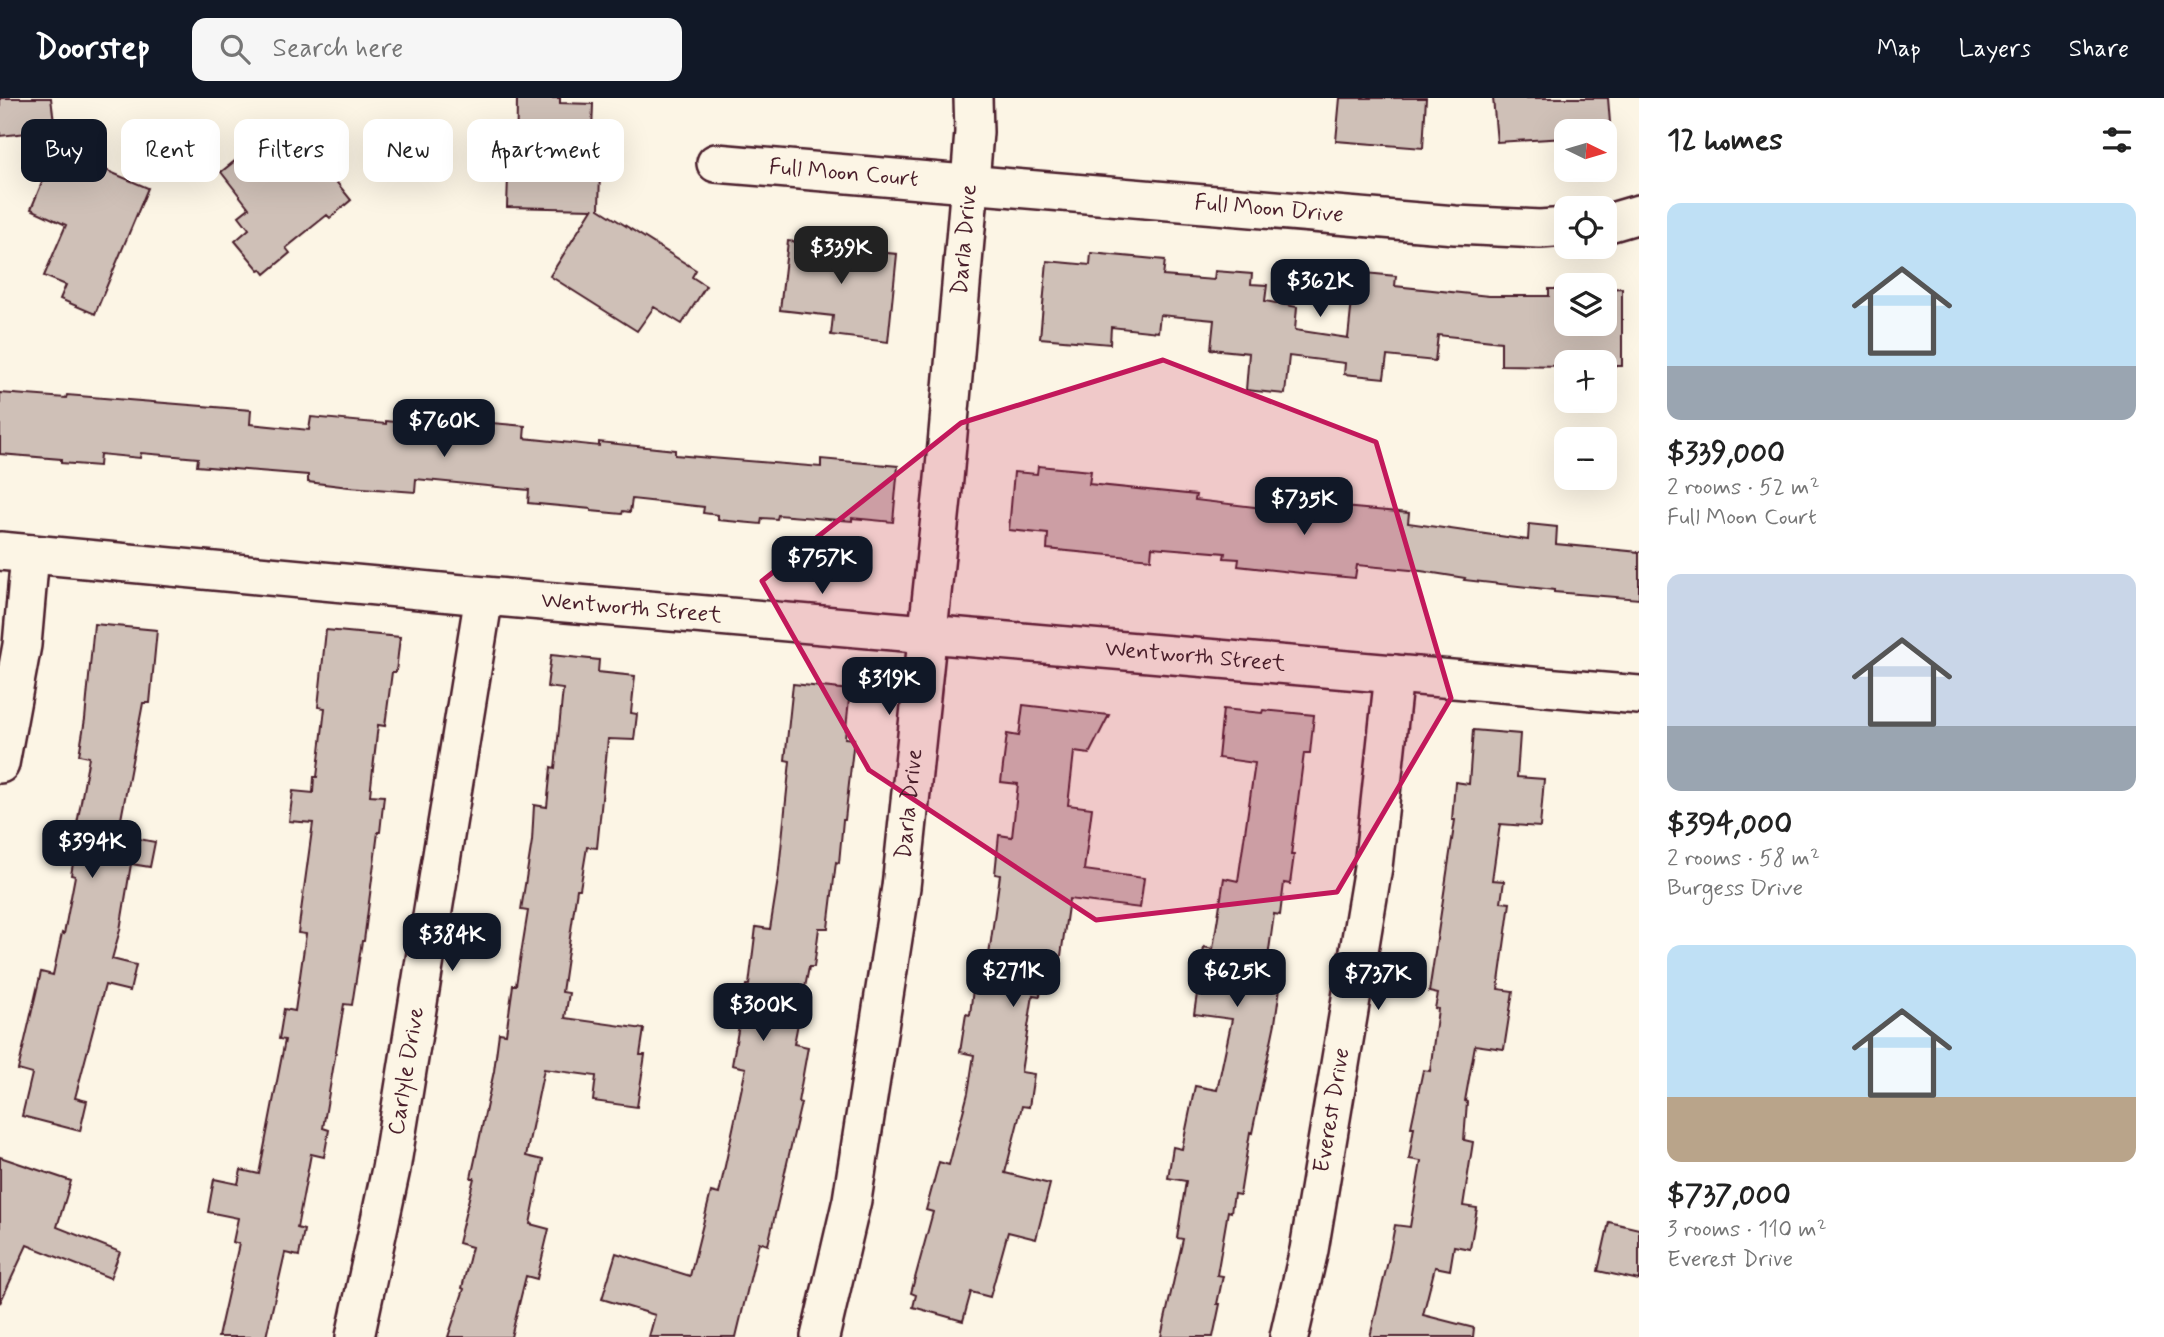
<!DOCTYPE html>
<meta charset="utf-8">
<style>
:root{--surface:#fff;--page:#f6f6f6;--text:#222;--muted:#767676;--accent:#111827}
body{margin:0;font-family:Mynerve,sans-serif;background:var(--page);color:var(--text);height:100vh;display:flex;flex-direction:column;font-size:26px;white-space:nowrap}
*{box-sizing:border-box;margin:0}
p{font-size:23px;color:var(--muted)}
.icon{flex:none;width:38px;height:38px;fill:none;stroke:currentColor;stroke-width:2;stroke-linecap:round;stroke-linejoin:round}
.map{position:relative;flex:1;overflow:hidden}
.details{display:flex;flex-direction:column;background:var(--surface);width:525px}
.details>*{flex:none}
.top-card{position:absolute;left:21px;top:21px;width:665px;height:63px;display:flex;gap:14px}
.needle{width:46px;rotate:95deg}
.tools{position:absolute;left:1554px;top:21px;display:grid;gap:14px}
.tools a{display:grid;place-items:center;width:63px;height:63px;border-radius:14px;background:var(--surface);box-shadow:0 7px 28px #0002;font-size:35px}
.price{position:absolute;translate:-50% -60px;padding:0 16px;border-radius:14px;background:var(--accent);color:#fff;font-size:23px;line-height:46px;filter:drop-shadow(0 2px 4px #0008)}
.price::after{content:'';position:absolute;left:50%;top:42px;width:21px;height:16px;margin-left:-10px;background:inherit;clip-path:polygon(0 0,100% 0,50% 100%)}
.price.on{background:#222;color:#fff}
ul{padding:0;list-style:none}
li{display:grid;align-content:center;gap:14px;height:371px;padding:0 28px}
li span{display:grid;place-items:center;height:217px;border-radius:14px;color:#555}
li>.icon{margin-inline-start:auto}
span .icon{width:126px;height:126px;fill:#fffc;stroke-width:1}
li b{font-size:30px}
h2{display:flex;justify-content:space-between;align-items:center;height:84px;padding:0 28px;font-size:30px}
.chip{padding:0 24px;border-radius:14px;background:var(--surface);box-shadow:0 7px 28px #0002;font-size:24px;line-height:63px}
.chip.on{background:var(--accent);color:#fff}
header{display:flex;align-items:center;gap:42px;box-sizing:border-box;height:98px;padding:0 35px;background:var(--accent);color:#fff}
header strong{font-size:33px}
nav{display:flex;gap:38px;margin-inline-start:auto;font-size:24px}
.search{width:490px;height:63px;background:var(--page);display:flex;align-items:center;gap:18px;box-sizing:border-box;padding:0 24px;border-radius:14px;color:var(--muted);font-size:26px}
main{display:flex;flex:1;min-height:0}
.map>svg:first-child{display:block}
.building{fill:#cfc0b7;stroke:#4a1f2b;stroke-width:2}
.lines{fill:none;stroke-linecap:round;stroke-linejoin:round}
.minor-casing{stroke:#4a1f2b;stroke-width:42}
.minor{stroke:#fcf5e5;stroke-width:37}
.marked{fill:#c2185b;fill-opacity:0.2;stroke:#c2185b;stroke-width:5;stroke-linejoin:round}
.labels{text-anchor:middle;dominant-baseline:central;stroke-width:7;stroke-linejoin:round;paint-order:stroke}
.street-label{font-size:23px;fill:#4a1f2b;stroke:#fcf5e5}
</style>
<header>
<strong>Doorstep</strong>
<div class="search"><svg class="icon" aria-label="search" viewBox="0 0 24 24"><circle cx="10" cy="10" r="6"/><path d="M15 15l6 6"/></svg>Search here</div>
<nav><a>Map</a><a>Layers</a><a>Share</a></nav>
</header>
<main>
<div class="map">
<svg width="1639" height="1239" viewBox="0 0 1639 1239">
<rect width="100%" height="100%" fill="#fcf5e5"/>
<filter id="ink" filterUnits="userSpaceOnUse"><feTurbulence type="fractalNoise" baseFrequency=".0143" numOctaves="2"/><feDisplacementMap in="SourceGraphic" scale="14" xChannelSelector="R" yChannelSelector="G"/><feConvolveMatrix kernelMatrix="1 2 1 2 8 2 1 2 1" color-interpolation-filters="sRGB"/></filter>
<g filter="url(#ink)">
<path class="building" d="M0 0H51L55 32 0 38Z
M517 0H560V5L593 6 592 34 601 35 599 111 696 172 692 179 706 188 682 226 654 209 637 233 550 178 592 111 507 109 508 78H516Z
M1340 0H1426L1423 50 1336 43Z
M1493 0H1608L1611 37H1605V33H1566V40L1497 44Z
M297 35 351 102 330 120 327 117 286 150 290 155 265 176 261 171 259 172 235 143 249 131 239 118 249 110 221 74 255 47 265 60Z
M56 51 148 90 95 216 60 201 66 187 44 178 66 127 31 111Z
M815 138 857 142 856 152 897 156 888 244 831 237 833 218 780 212 788 143 815 146Z
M1091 155 1165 162 1163 178 1214 182 1215 173 1252 176 1251 186 1267 187 1265 203 1297 209 1295 232 1348 240 1355 174 1396 178 1395 188 1489 198H1549V191H1566V226H1605V191L1622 190V268H1605V264H1566V268L1501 267V244L1438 237 1435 263 1387 258 1384 280 1344 276 1345 265 1289 258 1285 296 1246 292 1249 255 1211 251 1214 222 1160 217 1158 234 1111 229 1110 246 1040 240 1047 163 1090 167Z
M0 295 66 300 67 297 251 312 250 326 309 332 311 319 386 326V323L403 325 405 309 433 312 431 327 491 333 492 325 525 328 524 340 599 348V344L675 352V357L821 369V361L898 368 893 424 852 420V423L778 417 777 421 762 420 761 426 718 422V417L703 415 704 409 632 401 630 414 623 413 622 416 591 413V411L528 405 529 392 416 381 415 394 349 389 308 384V377L197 368 198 360 141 355 140 360 100 356 99 368 61 365V361L0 356Z
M1038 368 1091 373 1089 386 1196 397 1195 402 1331 418 1332 408 1409 415 1408 425 1528 442 1529 426 1557 429 1556 446 1639 454V501L1554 494V492L1464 482 1465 480 1421 473 1357 467 1355 480 1301 475 1238 468 1239 461 1224 460 1225 455 1152 449 1151 461 1047 451 1048 436 1009 432 1014 374 1037 376Z
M94 526 157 532 150 605H143L118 737 155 744 150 769 131 766 120 832 112 861 136 867 130 893 105 887 75 1000 87 1003 80 1033 22 1018 32 976 18 972 41 874 53 877 62 835 64 836 75 778 71 777 75 754H72L89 659 79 657 85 621Z
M326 532 400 539 396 574H392L385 628 378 627 370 697 384 698 380 734H378L364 843H362L352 907 344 906 323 1030 329 1032 324 1059 311 1056 297 1130 304 1132 299 1158 285 1155 266 1239H218L239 1146 233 1144 238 1120 208 1114 214 1081 238 1086 241 1072 259 1076 285 942 279 941 284 911 295 913 306 836 298 835 313 725 289 723 293 693 313 695 314 679H317L325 610 318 609Z
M551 557 599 562 598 574 635 578 631 615 637 616 634 642 608 641 597 750 587 749 580 791H577L562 894 569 895 565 920 644 931 640 957H645L637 1009 593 1003 596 978 544 971 526 1058 543 1062 530 1126 549 1131 537 1181 526 1178 511 1239H448L464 1191 462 1190 472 1149 458 1145 474 1080H471L494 973 499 935 506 936 513 887H516L528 813 521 812 532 743 534 707 547 709 551 669 555 670 563 591 547 589Z
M793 586 850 592 845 640 854 641 845 722H843L839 765 836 764 828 830H819L814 869H809L794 946 808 949 798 1004 801 1005 768 1147 759 1144 736 1239H649L655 1217 602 1201 616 1155 690 1178 711 1094 719 1096 746 970 732 967 746 887H749L756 829 770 831 778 781 790 663 785 662Z
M1023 607 1109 617 1089 656 1074 654 1068 707 1092 710 1084 772 1144 780 1140 810 1069 801 1059 872 1044 870 1040 898 1033 897 1021 974 1034 976 1029 1009 1022 1008 1005 1075 1050 1086 1036 1141 1008 1134 990 1199 971 1194 963 1223 913 1209 916 1197 911 1195 933 1114 926 1112 939 1064 949 1067 968 995 974 957 960 954 966 916 970 917 977 856 989 857 1000 777 995 776 999 737 1012 739 1018 686 1001 684 1007 636 1019 638Z
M1223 611 1262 615 1263 612 1314 617 1310 655H1304L1291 757H1294L1290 786 1284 785 1280 817 1274 816 1265 881 1276 883 1275 890H1280L1275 925 1252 1035 1250 1034 1240 1097 1234 1096 1231 1114 1228 1113 1217 1177 1223 1178 1217 1206H1220L1213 1239H1161L1183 1141 1177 1140 1186 1083 1168 1080 1173 1049 1182 1051 1195 988 1217 992 1232 921 1194 916 1204 849 1213 851 1224 780 1238 783 1255 665 1218 660Z
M1473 632 1520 636 1517 679 1544 681 1540 729 1500 726 1492 782 1504 783 1501 804 1510 805 1498 891 1513 893 1504 951 1475 947 1465 1003 1467 1004 1464 1042 1473 1044 1463 1108 1477 1110 1470 1151 1454 1148 1450 1172 1435 1169 1423 1217 1474 1230 1473 1239H1370L1389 1159 1395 1127 1410 1129 1421 1063 1409 1061 1414 1029H1411L1423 972 1430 973 1438 911 1435 910 1438 896 1429 894 1455 722H1452L1455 684 1469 686Z
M0 1059 71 1083 57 1129 120 1154 110 1180 27 1147 0 1205Z
M1609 1124 1639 1131V1182L1598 1173Z"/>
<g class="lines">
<defs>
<g id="minor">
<path id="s1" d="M716 65 1455 127 1540 131 1566 129"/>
<path d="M1605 126 1639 116"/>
<path id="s2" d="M0 453 484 498 1639 597"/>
<path d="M0 666 22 547 30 456"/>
<path id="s3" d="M355 1239 391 1071 484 498"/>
<path id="s4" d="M820 1239 852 1102 901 789 944 381 970 85 974 34 973 0"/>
<path id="s5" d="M1289 1239 1309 1152 1373 769 1394 576"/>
</g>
</defs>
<use href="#minor" class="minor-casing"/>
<use href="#minor" class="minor"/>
</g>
</g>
<path class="marked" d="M1163 262 1376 344 1451 600 1337 794 1096 822 869 672 762 483 961 325Z"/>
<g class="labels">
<g class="street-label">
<text stroke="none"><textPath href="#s1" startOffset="128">Full Moon Court</textPath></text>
<text stroke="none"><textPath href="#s1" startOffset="555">Full Moon Drive</textPath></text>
<text stroke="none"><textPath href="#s4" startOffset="1108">Darla Drive</textPath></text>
<text stroke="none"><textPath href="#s2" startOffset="634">Wentworth Street</textPath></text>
<text stroke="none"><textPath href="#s2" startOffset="1200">Wentworth Street</textPath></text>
<text stroke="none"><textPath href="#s4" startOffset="541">Darla Drive</textPath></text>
<text stroke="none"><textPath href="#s3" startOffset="271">Carlyle Drive</textPath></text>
<text stroke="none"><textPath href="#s5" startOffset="231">Everest Drive</textPath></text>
</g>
</g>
</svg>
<div class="tools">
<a><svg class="needle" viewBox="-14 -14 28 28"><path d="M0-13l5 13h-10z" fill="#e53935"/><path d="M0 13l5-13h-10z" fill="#767676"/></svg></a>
<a><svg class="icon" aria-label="locate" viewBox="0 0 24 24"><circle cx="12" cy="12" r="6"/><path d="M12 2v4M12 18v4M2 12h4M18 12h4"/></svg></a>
<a><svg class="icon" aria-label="layers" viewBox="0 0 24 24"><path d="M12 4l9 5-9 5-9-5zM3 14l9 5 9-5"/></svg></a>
<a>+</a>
<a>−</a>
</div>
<b class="price on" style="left:841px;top:188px">$339K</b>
<b class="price" style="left:1320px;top:221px">$362K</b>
<b class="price" style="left:444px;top:361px">$760K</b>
<b class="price" style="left:1304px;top:439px">$735K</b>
<b class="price" style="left:822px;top:498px">$757K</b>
<b class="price" style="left:889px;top:619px">$319K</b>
<b class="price" style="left:92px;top:782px">$394K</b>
<b class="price" style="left:452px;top:875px">$384K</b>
<b class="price" style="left:1013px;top:911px">$271K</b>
<b class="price" style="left:1237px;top:911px">$625K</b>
<b class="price" style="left:1378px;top:914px">$737K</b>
<b class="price" style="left:763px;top:945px">$300K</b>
<div class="top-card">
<a class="chip on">Buy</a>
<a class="chip">Rent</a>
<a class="chip">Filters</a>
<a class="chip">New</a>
<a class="chip">Apartment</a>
</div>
</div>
<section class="details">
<h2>12 homes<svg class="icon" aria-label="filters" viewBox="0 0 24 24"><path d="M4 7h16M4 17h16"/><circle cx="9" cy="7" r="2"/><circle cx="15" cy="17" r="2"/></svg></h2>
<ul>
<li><span style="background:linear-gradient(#bfe0f5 75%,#9aa5b1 0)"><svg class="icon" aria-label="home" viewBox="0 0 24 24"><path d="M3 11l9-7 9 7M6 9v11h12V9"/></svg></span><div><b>$339,000</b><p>2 rooms · 52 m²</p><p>Full Moon Court</p></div></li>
<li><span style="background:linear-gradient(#c9d6e8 70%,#9aa5b1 0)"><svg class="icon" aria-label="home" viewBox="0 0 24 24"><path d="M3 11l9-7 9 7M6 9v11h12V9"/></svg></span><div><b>$394,000</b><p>2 rooms · 58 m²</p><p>Burgess Drive</p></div></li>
<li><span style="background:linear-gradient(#bfe0f5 70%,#b9a48a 0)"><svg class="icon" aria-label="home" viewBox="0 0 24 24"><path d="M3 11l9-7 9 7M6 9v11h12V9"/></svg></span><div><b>$737,000</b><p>3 rooms · 110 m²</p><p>Everest Drive</p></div></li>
</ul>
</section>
</main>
